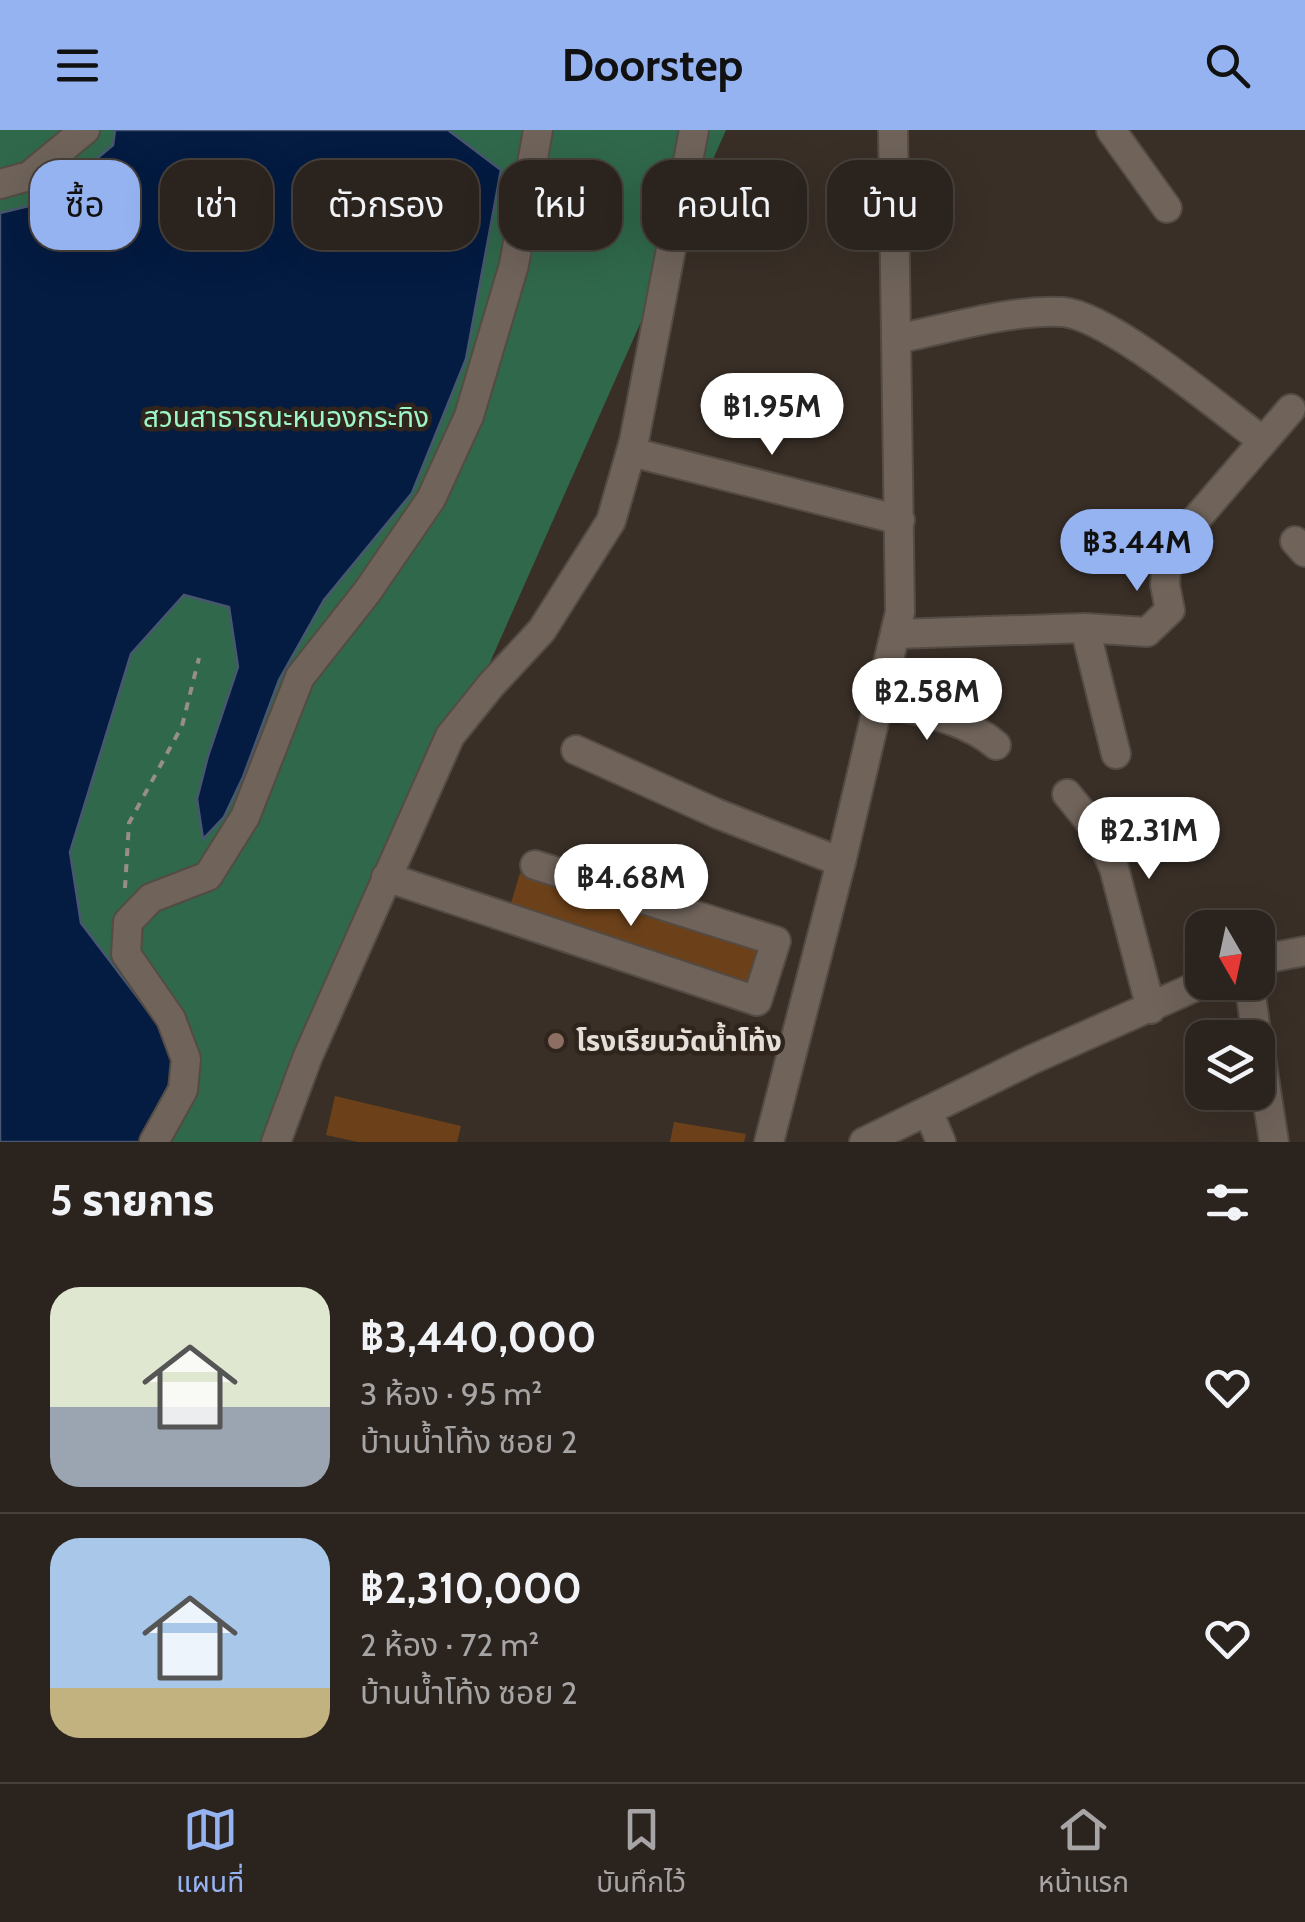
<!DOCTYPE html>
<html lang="th">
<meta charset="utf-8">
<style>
:root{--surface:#2b231d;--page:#372f2a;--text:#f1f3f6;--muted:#a6a4a4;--line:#47403b;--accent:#95b2f1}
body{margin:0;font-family:Cabin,"Noto Sans Thai",sans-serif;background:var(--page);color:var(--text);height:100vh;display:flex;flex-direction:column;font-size:38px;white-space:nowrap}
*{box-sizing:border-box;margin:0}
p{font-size:32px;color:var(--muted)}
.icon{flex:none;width:55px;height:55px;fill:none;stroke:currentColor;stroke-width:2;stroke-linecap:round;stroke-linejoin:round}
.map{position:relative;height:1012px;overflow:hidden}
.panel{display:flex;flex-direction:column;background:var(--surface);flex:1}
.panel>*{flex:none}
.top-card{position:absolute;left:30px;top:30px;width:1245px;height:90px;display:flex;gap:20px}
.needle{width:65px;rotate:171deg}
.controls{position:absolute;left:1185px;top:780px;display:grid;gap:20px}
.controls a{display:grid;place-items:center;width:90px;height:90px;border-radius:20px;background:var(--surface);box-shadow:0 10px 40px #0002,0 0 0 2px var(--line);font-size:50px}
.price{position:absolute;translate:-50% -85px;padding:0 22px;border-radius:35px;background:#fff;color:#222;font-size:32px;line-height:65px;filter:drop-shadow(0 2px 5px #0008)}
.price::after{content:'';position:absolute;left:50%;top:60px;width:30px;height:22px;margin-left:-15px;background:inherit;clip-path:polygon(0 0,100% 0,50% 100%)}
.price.selected{background:var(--accent);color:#111}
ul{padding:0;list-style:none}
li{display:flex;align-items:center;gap:30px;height:250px;padding:0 50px}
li+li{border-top:2px solid var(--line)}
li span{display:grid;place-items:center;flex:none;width:280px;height:200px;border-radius:30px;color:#555}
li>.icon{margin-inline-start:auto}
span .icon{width:120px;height:120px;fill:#fffc;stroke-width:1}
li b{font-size:42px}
h2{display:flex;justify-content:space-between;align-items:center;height:120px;padding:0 50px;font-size:42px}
.chip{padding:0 35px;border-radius:30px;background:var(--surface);box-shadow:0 10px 40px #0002,0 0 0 2px var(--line);font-size:35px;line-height:90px}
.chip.selected{background:var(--accent);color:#111}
header{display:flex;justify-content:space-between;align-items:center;height:130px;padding:0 50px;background:var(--accent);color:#111;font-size:45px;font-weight:700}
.tab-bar{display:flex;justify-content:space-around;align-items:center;height:140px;border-top:2px solid var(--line);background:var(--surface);font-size:28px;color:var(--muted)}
.tab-bar a{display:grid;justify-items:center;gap:5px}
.tab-bar .selected{color:var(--accent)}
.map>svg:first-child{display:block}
.green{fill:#30684b}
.water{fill:#041b42;stroke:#48566f;stroke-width:2.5}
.building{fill:#6c411a}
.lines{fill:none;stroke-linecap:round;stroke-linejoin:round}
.minor-casing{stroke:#534b44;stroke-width:32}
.path{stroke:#968e87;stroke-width:4;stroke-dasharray:8 8;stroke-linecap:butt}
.minor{stroke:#6f635a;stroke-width:28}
.education-dot{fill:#8d6e63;stroke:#2f251d;stroke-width:4}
.labels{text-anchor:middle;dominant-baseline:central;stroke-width:9;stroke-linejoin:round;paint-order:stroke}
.park-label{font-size:28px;fill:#9df6c5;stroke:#2f251d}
.poi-label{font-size:28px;font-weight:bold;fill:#e5dfd9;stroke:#2f251d;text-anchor:start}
</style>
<header><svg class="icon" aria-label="menu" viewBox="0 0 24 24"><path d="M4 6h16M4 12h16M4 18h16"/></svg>Doorstep<svg class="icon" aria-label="search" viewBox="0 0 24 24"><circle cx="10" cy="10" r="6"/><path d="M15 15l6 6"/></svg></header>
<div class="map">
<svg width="1305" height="1012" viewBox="0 0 1305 1012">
<rect width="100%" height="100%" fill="#392f27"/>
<path class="green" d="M0 0H726L445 634 289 1012H0Z"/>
<path class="water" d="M115 0H448L501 40 466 229 412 363 324 470 279 550 243 647 224 687 203 709 197 669 208 626 238 537 229 477 184 465 131 524 70 722 81 793 170 910 175 943 139 1012H0V83L45 72 113 15Z"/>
<path class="building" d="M520 743 759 818 746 858 713 848 715 841 645 819 642 828 508 783Z
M335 966 461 996 457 1012H358L326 1005Z
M674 992 746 1004 744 1012H670Z"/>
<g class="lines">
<defs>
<path id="minor" d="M1111 0 1167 78
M0 54 29 46 85 0
M896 209C947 199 1011 179 1063 182 1110 186 1221 280 1263 311
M631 322 900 390
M1295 411 1305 422
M1085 498 1116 624
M895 504 1085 498 1147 502 1170 480 1165 455 1167 423 1291 279
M879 571C917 581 965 588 996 615
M576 620 718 684 841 732
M1067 664 1098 702 1114 738 1151 879
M386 747 757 871 776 811 535 735
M1258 830 1305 821
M1249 852 1257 908
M1258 909 1274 1012
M928 981 941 1012
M154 1012 183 960 186 929 171 889 126 824 128 792 151 768 208 746 245 687 300 547 367 462 431 369 469 286 514 135 538 0
M276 1012 308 926 450 606 491 555 542 500 611 391 634 311 694 0
M769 1012 841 732 900 482 893 0
M864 1012 1031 930 1206 852"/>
</defs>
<use href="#minor" class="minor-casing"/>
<path class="path" d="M125 758 129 693 182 596 199 528"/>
<use href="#minor" class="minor"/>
</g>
<circle class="education-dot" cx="556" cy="911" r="10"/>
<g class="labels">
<g class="park-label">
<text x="286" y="287">สวนสาธารณะหนองกระทิง</text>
</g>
<g class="poi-label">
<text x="576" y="911">โรงเรียนวัดน้ำโท้ง</text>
</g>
</g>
</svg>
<div class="controls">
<a><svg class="needle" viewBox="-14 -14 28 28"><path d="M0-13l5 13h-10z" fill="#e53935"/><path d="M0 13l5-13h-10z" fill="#a6a4a4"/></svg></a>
<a><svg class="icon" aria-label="layers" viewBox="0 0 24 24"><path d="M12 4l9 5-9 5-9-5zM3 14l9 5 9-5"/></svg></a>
</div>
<b class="price" style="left:772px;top:328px">฿1.95M</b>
<b class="price selected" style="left:1137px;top:464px">฿3.44M</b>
<b class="price" style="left:927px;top:613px">฿2.58M</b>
<b class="price" style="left:1149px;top:752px">฿2.31M</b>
<b class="price" style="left:631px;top:799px">฿4.68M</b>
<div class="top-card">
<a class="chip selected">ซื้อ</a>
<a class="chip">เช่า</a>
<a class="chip">ตัวกรอง</a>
<a class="chip">ใหม่</a>
<a class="chip">คอนโด</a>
<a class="chip">บ้าน</a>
</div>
</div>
<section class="panel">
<h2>5 รายการ<svg class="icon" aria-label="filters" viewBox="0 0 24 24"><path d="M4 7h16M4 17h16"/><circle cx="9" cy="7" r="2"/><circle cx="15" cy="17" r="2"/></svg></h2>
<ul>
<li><span style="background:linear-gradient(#dfe7d0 60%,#9aa5b1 0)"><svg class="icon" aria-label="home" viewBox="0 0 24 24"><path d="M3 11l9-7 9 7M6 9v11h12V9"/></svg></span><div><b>฿3,440,000</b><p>3 ห้อง · 95 m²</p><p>บ้านน้ำโท้ง ซอย 2</p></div><svg class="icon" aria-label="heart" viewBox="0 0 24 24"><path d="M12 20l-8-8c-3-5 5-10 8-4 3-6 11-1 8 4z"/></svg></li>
<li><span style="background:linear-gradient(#a9c7e8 75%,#c2b280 0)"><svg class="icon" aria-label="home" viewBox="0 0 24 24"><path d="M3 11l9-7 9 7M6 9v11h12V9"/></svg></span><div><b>฿2,310,000</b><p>2 ห้อง · 72 m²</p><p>บ้านน้ำโท้ง ซอย 2</p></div><svg class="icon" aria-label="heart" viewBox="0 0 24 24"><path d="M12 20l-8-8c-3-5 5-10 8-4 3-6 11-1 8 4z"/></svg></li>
</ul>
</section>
<nav class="tab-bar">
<a class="selected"><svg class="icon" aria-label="map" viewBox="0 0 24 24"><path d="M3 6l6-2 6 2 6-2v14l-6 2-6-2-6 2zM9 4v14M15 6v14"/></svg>แผนที่</a>
<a><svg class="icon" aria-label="saved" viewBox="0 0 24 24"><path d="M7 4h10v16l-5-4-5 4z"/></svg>บันทึกไว้</a>
<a><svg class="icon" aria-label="home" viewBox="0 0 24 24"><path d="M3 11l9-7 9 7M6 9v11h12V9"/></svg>หน้าแรก</a>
</nav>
